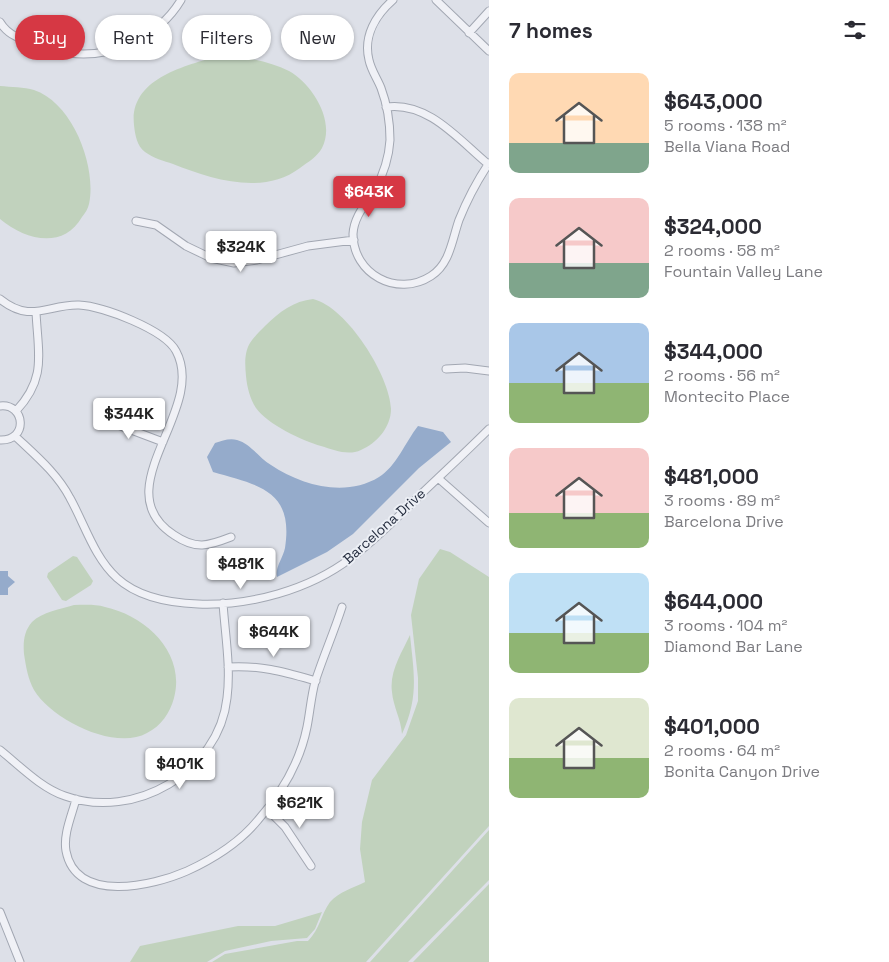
<!DOCTYPE html>
<meta charset="utf-8">
<style>
:root{--surface:#fff;--page:#f7f7f7;--text:#2b2b33;--muted:#7c7c81;--accent:#d63844}
body{margin:0;font-family:"Space Grotesk",sans-serif;background:var(--page);color:var(--text);height:100vh;display:flex;flex-direction:column;font-size:19px;white-space:nowrap}
*{box-sizing:border-box;margin:0}
p{font-size:16px;color:var(--muted)}
.icon{flex:none;width:28px;height:28px;fill:none;stroke:currentColor;stroke-width:2;stroke-linecap:round;stroke-linejoin:round}
.map{position:relative;flex:1;overflow:hidden}
.drawer{display:flex;flex-direction:column;background:var(--surface);width:400px}
.drawer>*{flex:none}
.banner{position:absolute;left:15px;top:15px;width:399px;height:45px;display:flex;gap:10px}
.price{position:absolute;translate:-50% -42px;padding:0 11px;border-radius:5px;background:#fff;color:#222;font-size:16px;line-height:32px;filter:drop-shadow(0 1px 2px #0008)}
.price::after{content:'';position:absolute;left:50%;top:30px;width:15px;height:11px;margin-left:-8px;background:inherit;clip-path:polygon(0 0,100% 0,50% 100%)}
.price.current{background:var(--accent);color:#fff}
ul{padding:0;list-style:none}
li{display:flex;align-items:center;gap:15px;height:125px;padding:0 20px}
li span{display:grid;place-items:center;flex:none;width:140px;height:100px;border-radius:10px;color:#555}
li>.icon{margin-inline-start:auto}
span .icon{width:60px;height:60px;fill:#fffc;stroke-width:1}
li b{font-size:21px}
h2{display:flex;justify-content:space-between;align-items:center;height:60px;padding:0 20px;font-size:21px}
.tag{padding:0 18px;border-radius:22px;background:var(--surface);box-shadow:0 1px 4px #0004;font-size:18px;line-height:45px}
.tag.current{background:var(--accent);color:#fff}
main{display:flex;flex:1;min-height:0}
.map>svg:first-child{display:block}
.green{fill:#c1d2bd}
.water{fill:#95abcb}
.lines{fill:none;stroke-linecap:round;stroke-linejoin:round}
.minor-casing{stroke:#a2a7b2;stroke-width:9}
.minor{stroke:#f0f1f6;stroke-width:7}
.labels{text-anchor:middle;dominant-baseline:central;stroke-width:4;stroke-linejoin:round;paint-order:stroke}
.street-label{font-size:14px;fill:#252d3f;stroke:#eceff5}
</style>
<main>
<div class="map">
<svg width="489" height="962" viewBox="0 0 489 962">
<rect width="100%" height="100%" fill="#dde0e8"/>
<path class="green" d="M219 56C242 56 268 61 289 71 312 84 336 121 322 148 317 157 308 162 300 168 263 196 211 179 173 164 164 161 153 158 145 152 137 146 135 135 134 125 129 79 184 66 219 56Z
M0 86C11 87 24 87 34 90 73 103 97 167 89 204 88 209 85 213 82 217 63 250 25 240 0 219Z
M313 299C347 307 390 376 391 409 391 427 377 443 361 450 348 456 334 450 321 446 303 441 267 424 256 408 250 399 247 387 246 376 245 365 244 353 250 343 254 337 260 331 265 326 279 312 294 301 313 299Z
M440 549 450 552 489 577V826L366 962H212L225 954 297 941H308C320 929 321 914 330 902 339 892 353 888 365 882L360 849 362 822 372 780 406 735 418 701V678L411 615 419 579Z
M73 556 77 557 93 581 91 585 66 601 62 600 47 577 48 573Z
M74 605C84 605 95 604 105 607 146 616 186 653 174 698 170 713 161 726 147 733 115 751 52 720 34 690 28 679 26 667 24 654 23 642 24 631 32 622 42 612 61 609 74 605Z
M410 635C414 674 419 697 402 734 401 719 393 706 392 692 389 672 402 652 410 635Z
M489 830V880L408 962H370Z
M489 884V962H413Z
M322 912 315 929 307 938 271 941 225 951 207 962H130L140 946 238 926H275Z"/>
<path class="water" d="M418 426 443 432 451 442 419 468 353 534 327 552 277 577C275 567 283 558 285 548 294 490 258 485 213 472L207 457 215 443C222 441 229 438 237 440 251 444 259 458 271 465 301 485 345 498 379 477 396 467 406 441 418 426Z
M0 571H8V576L15 582 8 588V595H0Z"/>
<g class="lines">
<defs>
<path id="minor" d="M393 0C376 15 363 36 369 60 371 70 377 78 381 88 387 104 390 122 390 140 389 157 383 175 375 190 366 204 354 216 353 234 353 274 397 298 431 276 450 264 452 240 459 220 467 200 477 181 489 163
M436 0 489 51
M0 22C9 37 24 40 39 44 49 47 59 51 69 53 111 59 159 37 181 0
M469 33 489 11
M386 107C428 101 459 140 488 164
M136 221 156 225 186 246 211 258 234 263 257 260 308 246 354 240
M0 299C31 324 48 304 79 305 103 306 165 330 176 351 208 410 103 489 174 535 196 550 208 546 231 537
M446 369 465 368 489 371
M0 406C25 403 29 441 0 440
M16 411C47 378 38 354 36 312
M102 419 163 442
M15 436C35 455 57 473 70 498 85 525 94 557 117 578 139 598 170 603 198 604 250 606 309 590 351 558 374 541 395 520 415 500 440 476 465 453 489 429
M438 478 489 523
M228 667C261 665 284 672 316 681
M0 750C20 766 41 788 65 796 134 821 219 772 227 698 231 667 225 634 223 603
M76 799C72 815 63 834 66 851 76 904 153 886 187 871 213 859 240 842 258 820 281 794 300 762 307 727 310 712 311 697 315 682 323 657 334 632 342 607
M267 809 285 827 311 866
M0 912 20 962"/>
</defs>
<use href="#minor" class="minor-casing"/>
<use href="#minor" class="minor"/>
</g>
<g class="labels">
<g class="street-label">
<text transform="translate(384 526) rotate(-42)">Barcelona Drive</text>
</g>
</g>
</svg>
<b class="price current" style="left:369px;top:218px">$643K</b>
<b class="price" style="left:241px;top:273px">$324K</b>
<b class="price" style="left:129px;top:440px">$344K</b>
<b class="price" style="left:241px;top:590px">$481K</b>
<b class="price" style="left:274px;top:658px">$644K</b>
<b class="price" style="left:180px;top:790px">$401K</b>
<b class="price" style="left:300px;top:829px">$621K</b>
<div class="banner">
<a class="tag current">Buy</a>
<a class="tag">Rent</a>
<a class="tag">Filters</a>
<a class="tag">New</a>
</div>
</div>
<section class="drawer">
<h2>7 homes<svg class="icon" aria-label="filters" viewBox="0 0 24 24"><path d="M4 7h16M4 17h16"/><circle cx="9" cy="7" r="2"/><circle cx="15" cy="17" r="2"/></svg></h2>
<ul>
<li><span style="background:linear-gradient(#ffd9b3 70%,#7fa58c 0)"><svg class="icon" aria-label="home" viewBox="0 0 24 24"><path d="M3 11l9-7 9 7M6 9v11h12V9"/></svg></span><div><b>$643,000</b><p>5 rooms · 138 m²</p><p>Bella Viana Road</p></div></li>
<li><span style="background:linear-gradient(#f6c9c9 65%,#7fa58c 0)"><svg class="icon" aria-label="home" viewBox="0 0 24 24"><path d="M3 11l9-7 9 7M6 9v11h12V9"/></svg></span><div><b>$324,000</b><p>2 rooms · 58 m²</p><p>Fountain Valley Lane</p></div></li>
<li><span style="background:linear-gradient(#a9c7e8 60%,#8fb573 0)"><svg class="icon" aria-label="home" viewBox="0 0 24 24"><path d="M3 11l9-7 9 7M6 9v11h12V9"/></svg></span><div><b>$344,000</b><p>2 rooms · 56 m²</p><p>Montecito Place</p></div></li>
<li><span style="background:linear-gradient(#f6c9c9 65%,#8fb573 0)"><svg class="icon" aria-label="home" viewBox="0 0 24 24"><path d="M3 11l9-7 9 7M6 9v11h12V9"/></svg></span><div><b>$481,000</b><p>3 rooms · 89 m²</p><p>Barcelona Drive</p></div></li>
<li><span style="background:linear-gradient(#bfe0f5 60%,#8fb573 0)"><svg class="icon" aria-label="home" viewBox="0 0 24 24"><path d="M3 11l9-7 9 7M6 9v11h12V9"/></svg></span><div><b>$644,000</b><p>3 rooms · 104 m²</p><p>Diamond Bar Lane</p></div></li>
<li><span style="background:linear-gradient(#dfe7d0 60%,#8fb573 0)"><svg class="icon" aria-label="home" viewBox="0 0 24 24"><path d="M3 11l9-7 9 7M6 9v11h12V9"/></svg></span><div><b>$401,000</b><p>2 rooms · 64 m²</p><p>Bonita Canyon Drive</p></div></li>
</ul>
</section>
</main>
